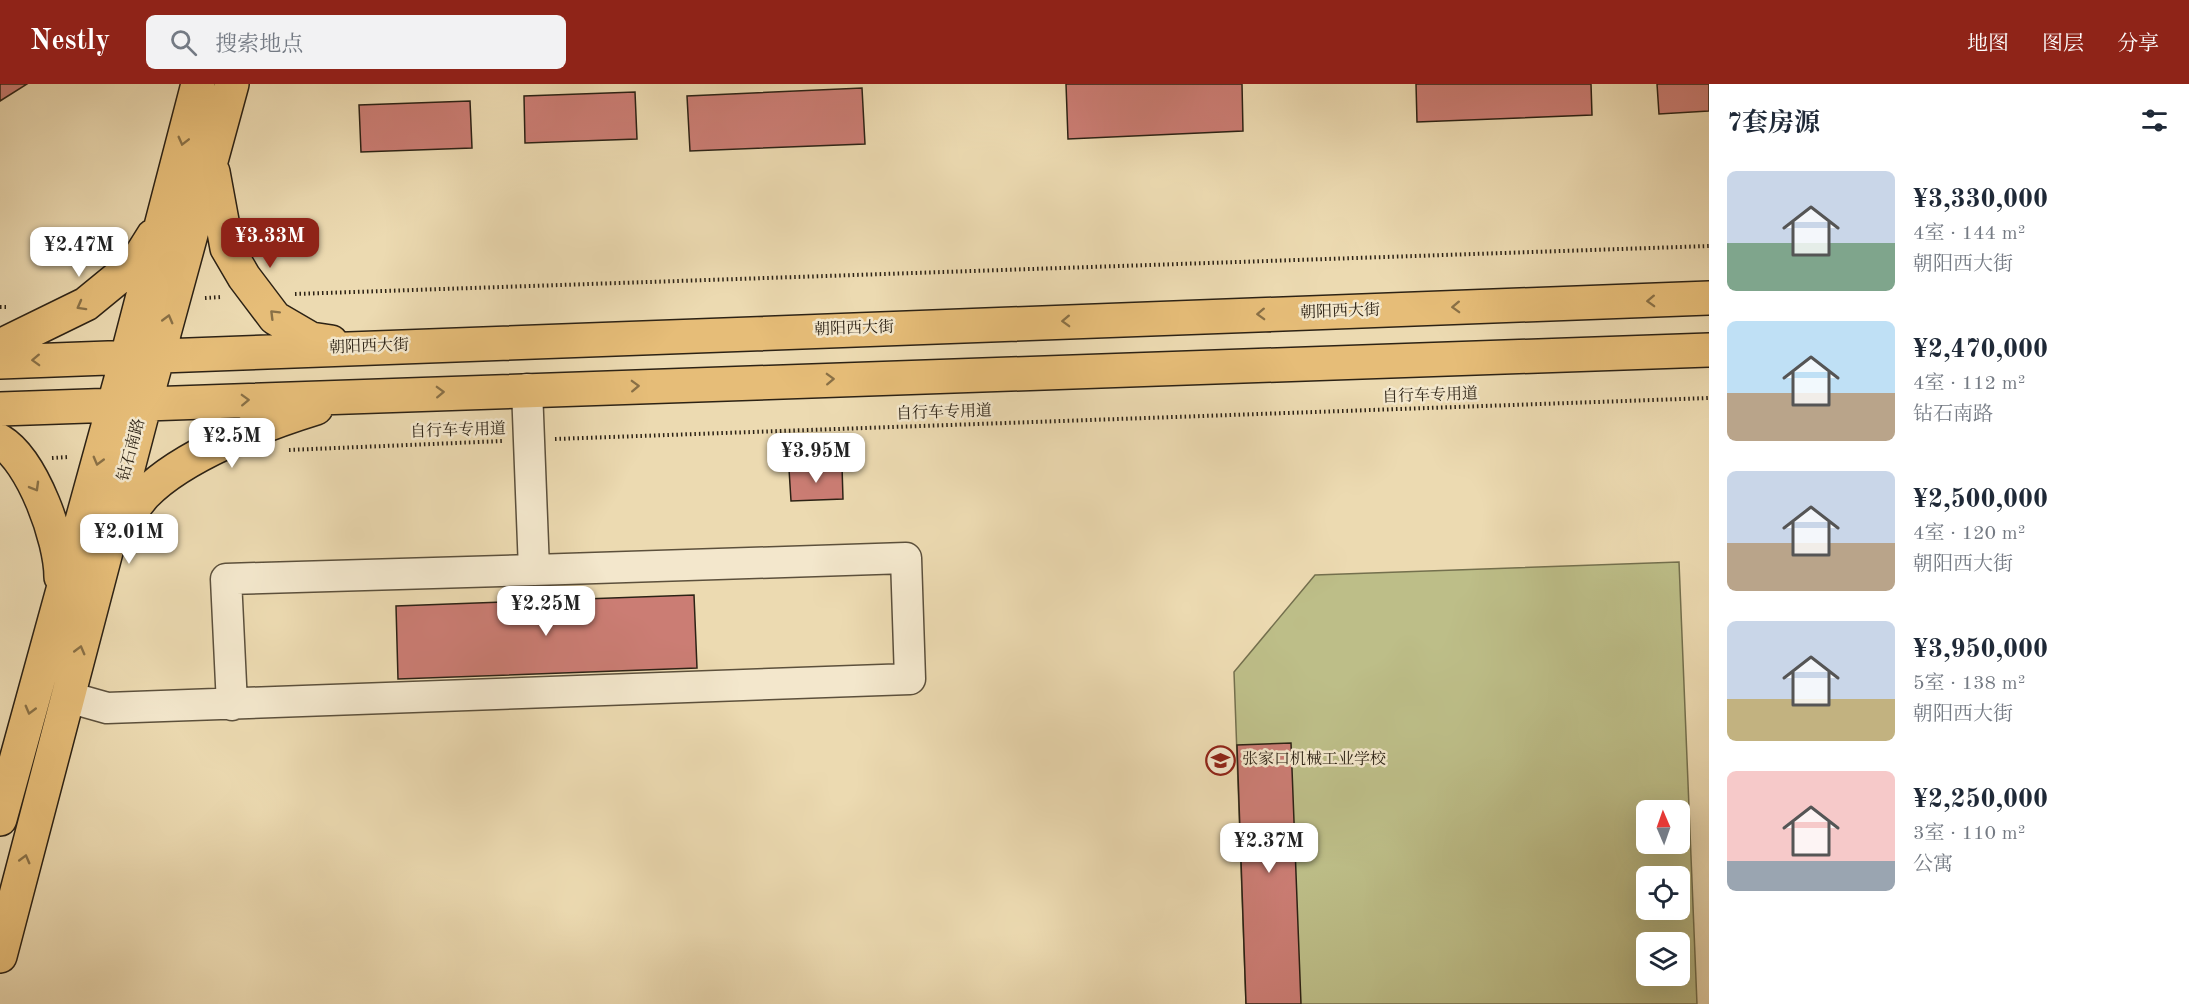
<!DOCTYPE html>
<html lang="zh">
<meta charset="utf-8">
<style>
:root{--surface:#fff;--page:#f2f2f3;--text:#1f2937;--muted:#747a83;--accent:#8f2418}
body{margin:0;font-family:"Old Standard TT","Noto Serif SC",serif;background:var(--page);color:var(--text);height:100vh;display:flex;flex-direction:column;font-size:22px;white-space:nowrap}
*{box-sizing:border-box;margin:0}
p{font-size:20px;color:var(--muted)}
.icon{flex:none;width:33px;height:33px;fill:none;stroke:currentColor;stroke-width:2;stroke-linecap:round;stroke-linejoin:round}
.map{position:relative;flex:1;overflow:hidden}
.side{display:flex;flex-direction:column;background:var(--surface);width:480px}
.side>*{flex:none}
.needle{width:39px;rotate:358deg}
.fabs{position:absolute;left:1636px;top:716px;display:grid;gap:12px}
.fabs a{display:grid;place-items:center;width:54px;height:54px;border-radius:9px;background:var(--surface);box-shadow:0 6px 24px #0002;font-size:30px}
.price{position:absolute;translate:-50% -51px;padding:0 14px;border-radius:12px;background:#fff;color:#222;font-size:20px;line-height:39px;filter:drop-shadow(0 2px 3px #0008)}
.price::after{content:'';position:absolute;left:50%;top:36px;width:18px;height:14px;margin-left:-9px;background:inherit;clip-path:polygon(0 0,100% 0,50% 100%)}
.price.selected{background:var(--accent);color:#fff}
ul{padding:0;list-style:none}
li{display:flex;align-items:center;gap:18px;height:150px;padding:0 18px}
li span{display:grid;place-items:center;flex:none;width:168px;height:120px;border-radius:9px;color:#555}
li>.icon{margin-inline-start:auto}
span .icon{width:72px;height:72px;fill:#fffc;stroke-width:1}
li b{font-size:26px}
h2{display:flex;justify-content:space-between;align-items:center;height:72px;padding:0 18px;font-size:26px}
header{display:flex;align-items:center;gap:36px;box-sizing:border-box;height:84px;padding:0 30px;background:var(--accent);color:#fff}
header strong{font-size:28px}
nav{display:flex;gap:33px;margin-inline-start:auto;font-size:21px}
.search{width:420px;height:54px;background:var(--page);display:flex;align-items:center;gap:15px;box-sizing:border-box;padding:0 21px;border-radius:9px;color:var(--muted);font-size:22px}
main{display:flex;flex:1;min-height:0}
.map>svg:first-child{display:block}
.green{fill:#bdbe88;stroke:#74704e;stroke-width:1.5;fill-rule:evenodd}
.building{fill:#cb7d74;stroke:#2c2215;stroke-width:1.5}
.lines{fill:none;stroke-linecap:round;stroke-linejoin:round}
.minor-casing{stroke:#5c503c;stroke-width:33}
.major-casing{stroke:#2c2215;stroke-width:36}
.path{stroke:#2c2215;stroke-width:4;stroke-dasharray:1.5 3;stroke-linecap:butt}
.minor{stroke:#f3e7cc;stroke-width:30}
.major{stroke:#e6bd78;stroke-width:33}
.oneway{stroke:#897046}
.labels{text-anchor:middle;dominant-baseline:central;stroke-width:5;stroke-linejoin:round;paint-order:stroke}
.street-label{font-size:16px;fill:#2c2215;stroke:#f3e7cc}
.poi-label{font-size:16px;fill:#2c2215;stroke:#f3e7cc;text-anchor:start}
</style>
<header>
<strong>Nestly</strong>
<div class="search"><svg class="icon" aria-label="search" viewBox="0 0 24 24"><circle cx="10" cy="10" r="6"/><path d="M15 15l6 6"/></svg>搜索地点</div>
<nav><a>地图</a><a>图层</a><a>分享</a></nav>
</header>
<main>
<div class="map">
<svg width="1709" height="920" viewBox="0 0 1709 920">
<rect width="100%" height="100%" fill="#ecdab1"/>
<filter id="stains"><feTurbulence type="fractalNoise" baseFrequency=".00333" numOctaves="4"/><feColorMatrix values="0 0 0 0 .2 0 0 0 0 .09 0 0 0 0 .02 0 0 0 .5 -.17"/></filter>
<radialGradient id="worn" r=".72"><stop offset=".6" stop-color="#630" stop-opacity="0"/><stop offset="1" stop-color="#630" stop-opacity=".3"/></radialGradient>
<path class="green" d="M1679 478 1697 920H1246L1234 588 1315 491ZM1647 726H1680V759H1647ZM1647 792H1680V825H1647ZM1647 858H1680V891H1647Z"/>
<path class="building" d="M0 0H27L0 17Z
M1066 0H1242L1243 47 1068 55Z
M1416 0H1591L1592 31 1417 38Z
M1657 0H1709V27L1659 30Z
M862 4 865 60 690 67 687 12Z
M635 8 637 55 525 59 524 12Z
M470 17 472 64 361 68 359 21Z
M842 382 843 415 791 417 789 385Z
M694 511 697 584 398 595 396 522Z
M1291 659 1301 920H1246L1237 661Z"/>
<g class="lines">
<defs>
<path id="minor" d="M68 613 107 624 910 595 906 474 534 486 527 305
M232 621 226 495 534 486"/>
<path id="major" d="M213 88 227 164 244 193 275 234 311 255 331 258
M0 262 86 220 136 179 153 152
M0 278 1709 214
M0 325 1709 266
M0 357C33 377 61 456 61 493
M119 448C126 435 135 421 145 410 183 371 264 340 316 324
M0 735 127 273 198 0
M0 872 145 319 232 0"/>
</defs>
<use href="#minor" class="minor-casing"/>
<use href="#major" class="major-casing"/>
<path class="path" d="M295 210 1709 162
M205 214 221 213
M0 223H8
M555 355 1709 314
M289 366 503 357
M52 374 68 373"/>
<use href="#minor" class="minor"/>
<use href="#major" class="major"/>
</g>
<defs><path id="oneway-chevron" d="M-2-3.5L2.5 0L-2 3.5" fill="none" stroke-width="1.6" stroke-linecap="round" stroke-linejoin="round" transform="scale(1.5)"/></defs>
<g class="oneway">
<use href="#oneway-chevron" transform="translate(183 57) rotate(104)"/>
<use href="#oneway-chevron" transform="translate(1651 217) rotate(178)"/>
<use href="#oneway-chevron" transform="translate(81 222) rotate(151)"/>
<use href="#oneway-chevron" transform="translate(1456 223) rotate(178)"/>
<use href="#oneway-chevron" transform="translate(274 230) rotate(-135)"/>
<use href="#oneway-chevron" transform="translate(1261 230) rotate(178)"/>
<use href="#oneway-chevron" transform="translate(168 235) rotate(-75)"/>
<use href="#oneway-chevron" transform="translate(1066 237) rotate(178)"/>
<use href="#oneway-chevron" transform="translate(36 276) rotate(178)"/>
<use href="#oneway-chevron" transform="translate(830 295) rotate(-2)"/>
<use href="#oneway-chevron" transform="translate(635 302) rotate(-2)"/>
<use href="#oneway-chevron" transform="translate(440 308) rotate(-2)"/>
<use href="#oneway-chevron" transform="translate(245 316) rotate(-2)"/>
<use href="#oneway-chevron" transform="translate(98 377) rotate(105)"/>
<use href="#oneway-chevron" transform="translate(35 403) rotate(60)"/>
<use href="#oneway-chevron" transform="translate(80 566) rotate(-75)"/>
<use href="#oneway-chevron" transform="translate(30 626) rotate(105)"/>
<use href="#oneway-chevron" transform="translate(25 775) rotate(-75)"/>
</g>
<defs>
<symbol id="school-ring" viewBox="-11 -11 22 22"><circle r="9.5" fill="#f3e7cc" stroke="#8f2418" stroke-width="1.5"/><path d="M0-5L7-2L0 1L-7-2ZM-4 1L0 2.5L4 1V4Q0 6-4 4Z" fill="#8f2418"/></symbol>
</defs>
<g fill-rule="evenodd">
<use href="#school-ring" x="1204" y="660" width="33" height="33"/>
</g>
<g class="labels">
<g class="street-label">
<text transform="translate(1340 228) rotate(-2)">朝阳西大街</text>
<text transform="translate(854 245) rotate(-2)">朝阳西大街</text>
<text transform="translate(369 263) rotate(-2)">朝阳西大街</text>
<text transform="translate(1430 312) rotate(-2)">自行车专用道</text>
<text transform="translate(944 329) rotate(-2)">自行车专用道</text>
<text transform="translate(458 347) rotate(-2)">自行车专用道</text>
<text transform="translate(132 366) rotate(-75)">钻石南路</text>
</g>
<g class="poi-label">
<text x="1242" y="676">张家口机械工业学校</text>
</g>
</g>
<rect width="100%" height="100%" filter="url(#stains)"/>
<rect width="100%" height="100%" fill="url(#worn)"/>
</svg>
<div class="fabs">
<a><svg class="needle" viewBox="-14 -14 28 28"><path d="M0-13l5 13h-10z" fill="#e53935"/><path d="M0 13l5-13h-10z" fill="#747a83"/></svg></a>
<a><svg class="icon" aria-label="locate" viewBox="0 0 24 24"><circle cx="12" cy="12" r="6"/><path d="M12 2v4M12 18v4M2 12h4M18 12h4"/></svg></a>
<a><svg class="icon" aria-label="layers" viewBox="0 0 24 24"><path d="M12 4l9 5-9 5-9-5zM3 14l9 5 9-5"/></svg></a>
</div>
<b class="price selected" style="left:270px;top:185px">¥3.33M</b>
<b class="price" style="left:79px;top:194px">¥2.47M</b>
<b class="price" style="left:232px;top:385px">¥2.5M</b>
<b class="price" style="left:816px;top:400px">¥3.95M</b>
<b class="price" style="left:129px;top:481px">¥2.01M</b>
<b class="price" style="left:546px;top:553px">¥2.25M</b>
<b class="price" style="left:1269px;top:790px">¥2.37M</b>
</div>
<section class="side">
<h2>7套房源<svg class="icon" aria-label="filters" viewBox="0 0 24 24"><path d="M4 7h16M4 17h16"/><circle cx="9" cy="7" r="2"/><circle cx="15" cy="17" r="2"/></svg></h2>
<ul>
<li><span style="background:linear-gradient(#c9d6e8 60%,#7fa58c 0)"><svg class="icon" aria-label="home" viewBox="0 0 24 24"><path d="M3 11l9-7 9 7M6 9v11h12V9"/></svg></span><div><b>¥3,330,000</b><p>4室 · 144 m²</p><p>朝阳西大街</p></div></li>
<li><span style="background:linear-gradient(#bfe0f5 60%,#b9a48a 0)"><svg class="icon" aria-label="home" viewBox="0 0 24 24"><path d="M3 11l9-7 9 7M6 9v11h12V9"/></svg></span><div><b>¥2,470,000</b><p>4室 · 112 m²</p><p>钻石南路</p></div></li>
<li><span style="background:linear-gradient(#c9d6e8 60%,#b9a48a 0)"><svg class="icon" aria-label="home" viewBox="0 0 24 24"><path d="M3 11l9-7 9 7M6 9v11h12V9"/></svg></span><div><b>¥2,500,000</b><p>4室 · 120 m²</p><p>朝阳西大街</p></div></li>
<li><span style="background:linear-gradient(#c9d6e8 65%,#c2b280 0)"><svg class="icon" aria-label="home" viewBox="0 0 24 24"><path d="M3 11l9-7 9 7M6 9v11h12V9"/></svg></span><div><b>¥3,950,000</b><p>5室 · 138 m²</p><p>朝阳西大街</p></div></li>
<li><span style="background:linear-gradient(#f6c9c9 75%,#9aa5b1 0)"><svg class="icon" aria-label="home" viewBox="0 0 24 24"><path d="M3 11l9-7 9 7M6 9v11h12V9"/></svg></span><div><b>¥2,250,000</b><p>3室 · 110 m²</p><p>公寓</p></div></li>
</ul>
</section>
</main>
